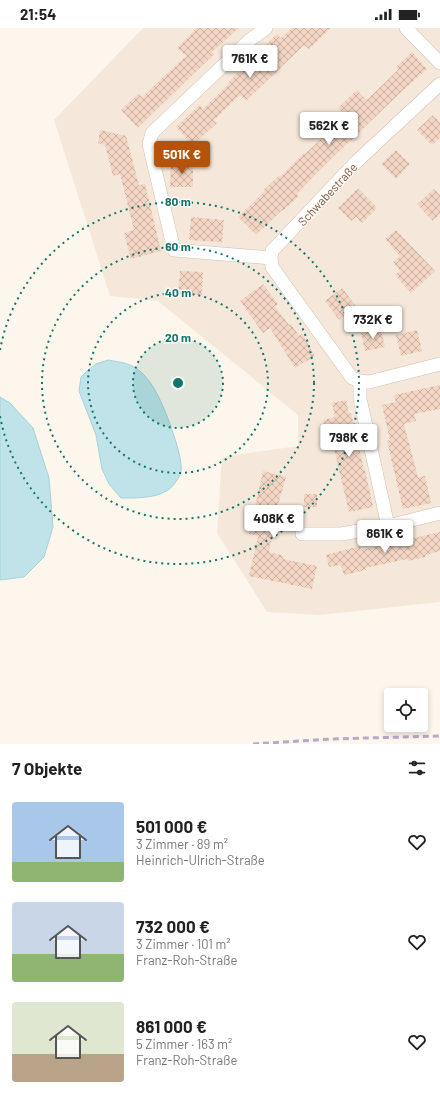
<!DOCTYPE html>
<html lang="de">
<meta charset="utf-8">
<style>
:root{--surface:#fff;--page:#f2f2f2;--text:#222;--muted:#767676;--accent:#b45309}
body{margin:0;font-family:Barlow,sans-serif;background:var(--page);color:var(--text);height:100vh;display:flex;flex-direction:column;font-size:15px;white-space:nowrap}
*{box-sizing:border-box;margin:0}
p{font-size:13px;color:var(--muted)}
.icon{flex:none;width:22px;height:22px;fill:none;stroke:currentColor;stroke-width:2;stroke-linecap:round;stroke-linejoin:round}
.map{position:relative;height:716px;overflow:hidden}
.side{display:flex;flex-direction:column;background:var(--surface);flex:1}
.side>*{flex:none}
.tools{position:absolute;left:384px;top:660px;display:grid;gap:8px}
.tools a{display:grid;place-items:center;width:44px;height:44px;border-radius:4px;background:var(--surface);box-shadow:0 2px 6px #0003;font-size:20px}
.price{position:absolute;translate:-50% -34px;padding:0 9px;border-radius:4px;background:#fff;color:#222;font-size:13px;line-height:26px;filter:drop-shadow(0 1px 2px #0008)}
.price::after{content:'';position:absolute;left:50%;top:24px;width:12px;height:9px;margin-left:-6px;background:inherit;clip-path:polygon(0 0,100% 0,50% 100%)}
.price.on{background:var(--accent);color:#fff}
ul{padding:0;list-style:none}
li{display:flex;align-items:center;gap:12px;height:100px;padding:0 12px}
li span{display:grid;place-items:center;flex:none;width:112px;height:80px;border-radius:4px;color:#555}
li>.icon{margin-inline-start:auto}
span .icon{width:48px;height:48px;fill:#fffc;stroke-width:1}
li b{font-size:17px}
h2{display:flex;justify-content:space-between;align-items:center;height:48px;padding:0 12px;font-size:17px}
.status{display:flex;justify-content:space-between;align-items:center;height:28px;padding:0 20px;background:var(--surface);direction:ltr}
.status svg{height:11px;fill:currentColor}
.map>svg:first-child{display:block}
.residential{fill:#f5e8da}
.water{fill:#bfe3e8;stroke:#a5d3da}
.building{fill:url(#building-cross-hatch)}
.lines{fill:none;stroke-linecap:round;stroke-linejoin:round}
.street-casing{stroke:#d1beb0;stroke-width:14}
.street{stroke:#fff;stroke-width:13}
.rail{stroke:#b9a8c9;stroke-width:3;stroke-dasharray:6 4;stroke-linecap:butt}
.ring{fill:none;stroke:#0f766e;stroke-width:2;stroke-dasharray:2 4}
.labels{text-anchor:middle;dominant-baseline:central;stroke-width:3;stroke-linejoin:round;paint-order:stroke}
.street-label{font-size:12px;fill:#7a5c4d;stroke:#fffaf3}
.centre{fill:#0f766e;stroke:#fffaf3;stroke-width:2}
.ring-label{font-size:12px;text-anchor:middle;font-weight:bold;fill:#0f766e;stroke:#fffaf3;stroke-width:3;stroke-linejoin:round;paint-order:stroke}
</style>
<div class="status"><b>21:54</b><svg viewBox="0 0 49 12"><path d="M0 12V9h3v3zM5 12V6h3v6zM10 12V3h3v9zM15 12V0h3v12zM26 1h20v11H26zM47 4h2v5h-2z"/></svg></div>
<div class="map">
<svg width="440" height="716" viewBox="0 0 440 716">
<defs>
<pattern id="building-cross-hatch" width="8" height="8" patternUnits="userSpaceOnUse"><rect width="8" height="8" fill="#f3d5c3"/><path d="M0 0l8 8M0 8l8-8" fill="none" stroke="#cab0a1"/></pattern>
</defs>
<rect width="100%" height="100%" fill="#fdf6ec"/>
<path class="residential" d="M143 0H440V574L320 587 267 584 217 505 222 429 298 418V387L158 273 110 268 54 92Z"/>
<path class="water" d="M108 332C119 334 131 335 140 343 155 356 163 378 170 396 174 408 183 432 181 444 181 447 178 450 177 452 167 471 140 470 121 470L109 456 102 441 96 407 79 363 81 349 87 343 96 336Z
M0 369 10 375 33 400 49 450 53 499 44 529 24 549 0 552Z"/>
<path class="building" d="M197 0H239L212 24 214 26 138 100 121 82 138 66 142 69 186 28 177 20Z
M292 0H331L309 21 304 17 246 73 240 67 214 92 217 95 193 117 176 99 200 77 203 81 229 56 228 55 277 6 281 10Z
M412 24 427 41 401 64 320 142 297 166 299 168 283 183 282 182 256 207 238 189 265 163 263 162 280 147 281 148 304 125 305 126 346 88 338 80 357 62 367 72 398 42 396 39Z
M433 87 440 94V110L432 117 417 102Z
M100 102 126 108 139 157 145 156 161 223 131 231 124 205 134 202 120 146 113 148 105 117 98 115Z
M396 122 410 136 396 151 381 136Z
M171 135 193 136V159H170Z
M358 160 377 180 362 195 356 189 351 193 338 180Z
M434 161 440 167V186L433 193 417 176Z
M191 189 224 192 222 214 189 212Z
M396 202 435 243 411 265 395 247 400 243 393 234 400 228 385 211Z
M180 243 203 244 202 267 178 266Z
M263 256 278 276 275 279 289 297 291 296 299 308 302 306 308 316 306 317 308 316 315 328 295 340 270 300 263 305 240 273Z
M342 260 356 278 339 292 325 273Z
M381 301 385 319 365 323 361 305Z
M417 302 422 323 401 328 396 307Z
M440 357V381L414 386 416 393 404 396 418 449 425 448 431 475 403 481 387 413 390 412 382 377 396 374 394 367Z
M346 372 349 386 351 385 364 442H365L373 479 349 484 332 412 328 413 323 392 335 389 332 375Z
M263 443 286 449 278 477 269 524 284 528 283 531 317 538 312 561 249 548 258 508 249 506Z
M304 466H317V479H304Z
M440 504V523L425 527V529L408 533 407 531 365 540 366 542 344 547 341 537 329 539 326 527 360 518 361 522Z"/>
<g class="lines">
<defs>
<path id="street" d="M266 0 250 12 152 105 149 116 174 222 271 230
M406 0 440 35
M440 56 355 135 272 223 271 230 272 239 352 350 360 353 369 354 440 336
M360 353V371L388 498
M302 506H341L388 498 440 485"/>
</defs>
<use href="#street" class="street-casing"/>
<use href="#street" class="street"/>
<path class="rail" d="M253 716 331 711 440 708"/>
</g>
<circle cx="178" cy="355" r="45" fill="#0f766e" fill-opacity=".12"/>
<g class="ring">
<circle cx="178" cy="355" r="45"/>
<circle cx="178" cy="355" r="90"/>
<circle cx="178" cy="355" r="136"/>
<path d="M0 322A181 181 0 1 1 0 388"/>
</g>
<g class="labels">
<g class="street-label">
<text transform="translate(327 166) rotate(-47)">Schwabestraße</text>
</g>
</g>
<circle cx="178" cy="355" r="6" class="centre"/>
<g class="ring-label">
<text x="178" y="178">80 m</text>
<text x="178" y="223">60 m</text>
<text x="178" y="269">40 m</text>
<text x="178" y="314">20 m</text>
</g>
</svg>
<div class="tools">
<a><svg class="icon" aria-label="locate" viewBox="0 0 24 24"><circle cx="12" cy="12" r="6"/><path d="M12 2v4M12 18v4M2 12h4M18 12h4"/></svg></a>
</div>
<b class="price" style="left:250px;top:51px">761K €</b>
<b class="price" style="left:329px;top:118px">562K €</b>
<b class="price on" style="left:182px;top:147px">501K €</b>
<b class="price" style="left:373px;top:312px">732K €</b>
<b class="price" style="left:349px;top:430px">798K €</b>
<b class="price" style="left:274px;top:511px">408K €</b>
<b class="price" style="left:385px;top:526px">861K €</b>
</div>
<section class="side">
<h2>7 Objekte<svg class="icon" aria-label="filters" viewBox="0 0 24 24"><path d="M4 7h16M4 17h16"/><circle cx="9" cy="7" r="2"/><circle cx="15" cy="17" r="2"/></svg></h2>
<ul>
<li><span style="background:linear-gradient(#a9c7e8 75%,#8fb573 0)"><svg class="icon" aria-label="home" viewBox="0 0 24 24"><path d="M3 11l9-7 9 7M6 9v11h12V9"/></svg></span><div><b>501 000 €</b><p>3 Zimmer · 89 m²</p><p>Heinrich-Ulrich-Straße</p></div><svg class="icon" aria-label="heart" viewBox="0 0 24 24"><path d="M12 20l-8-8c-3-5 5-10 8-4 3-6 11-1 8 4z"/></svg></li>
<li><span style="background:linear-gradient(#c9d6e8 65%,#8fb573 0)"><svg class="icon" aria-label="home" viewBox="0 0 24 24"><path d="M3 11l9-7 9 7M6 9v11h12V9"/></svg></span><div><b>732 000 €</b><p>3 Zimmer · 101 m²</p><p>Franz-Roh-Straße</p></div><svg class="icon" aria-label="heart" viewBox="0 0 24 24"><path d="M12 20l-8-8c-3-5 5-10 8-4 3-6 11-1 8 4z"/></svg></li>
<li><span style="background:linear-gradient(#dfe7d0 65%,#b9a48a 0)"><svg class="icon" aria-label="home" viewBox="0 0 24 24"><path d="M3 11l9-7 9 7M6 9v11h12V9"/></svg></span><div><b>861 000 €</b><p>5 Zimmer · 163 m²</p><p>Franz-Roh-Straße</p></div><svg class="icon" aria-label="heart" viewBox="0 0 24 24"><path d="M12 20l-8-8c-3-5 5-10 8-4 3-6 11-1 8 4z"/></svg></li>
</ul>
</section>
